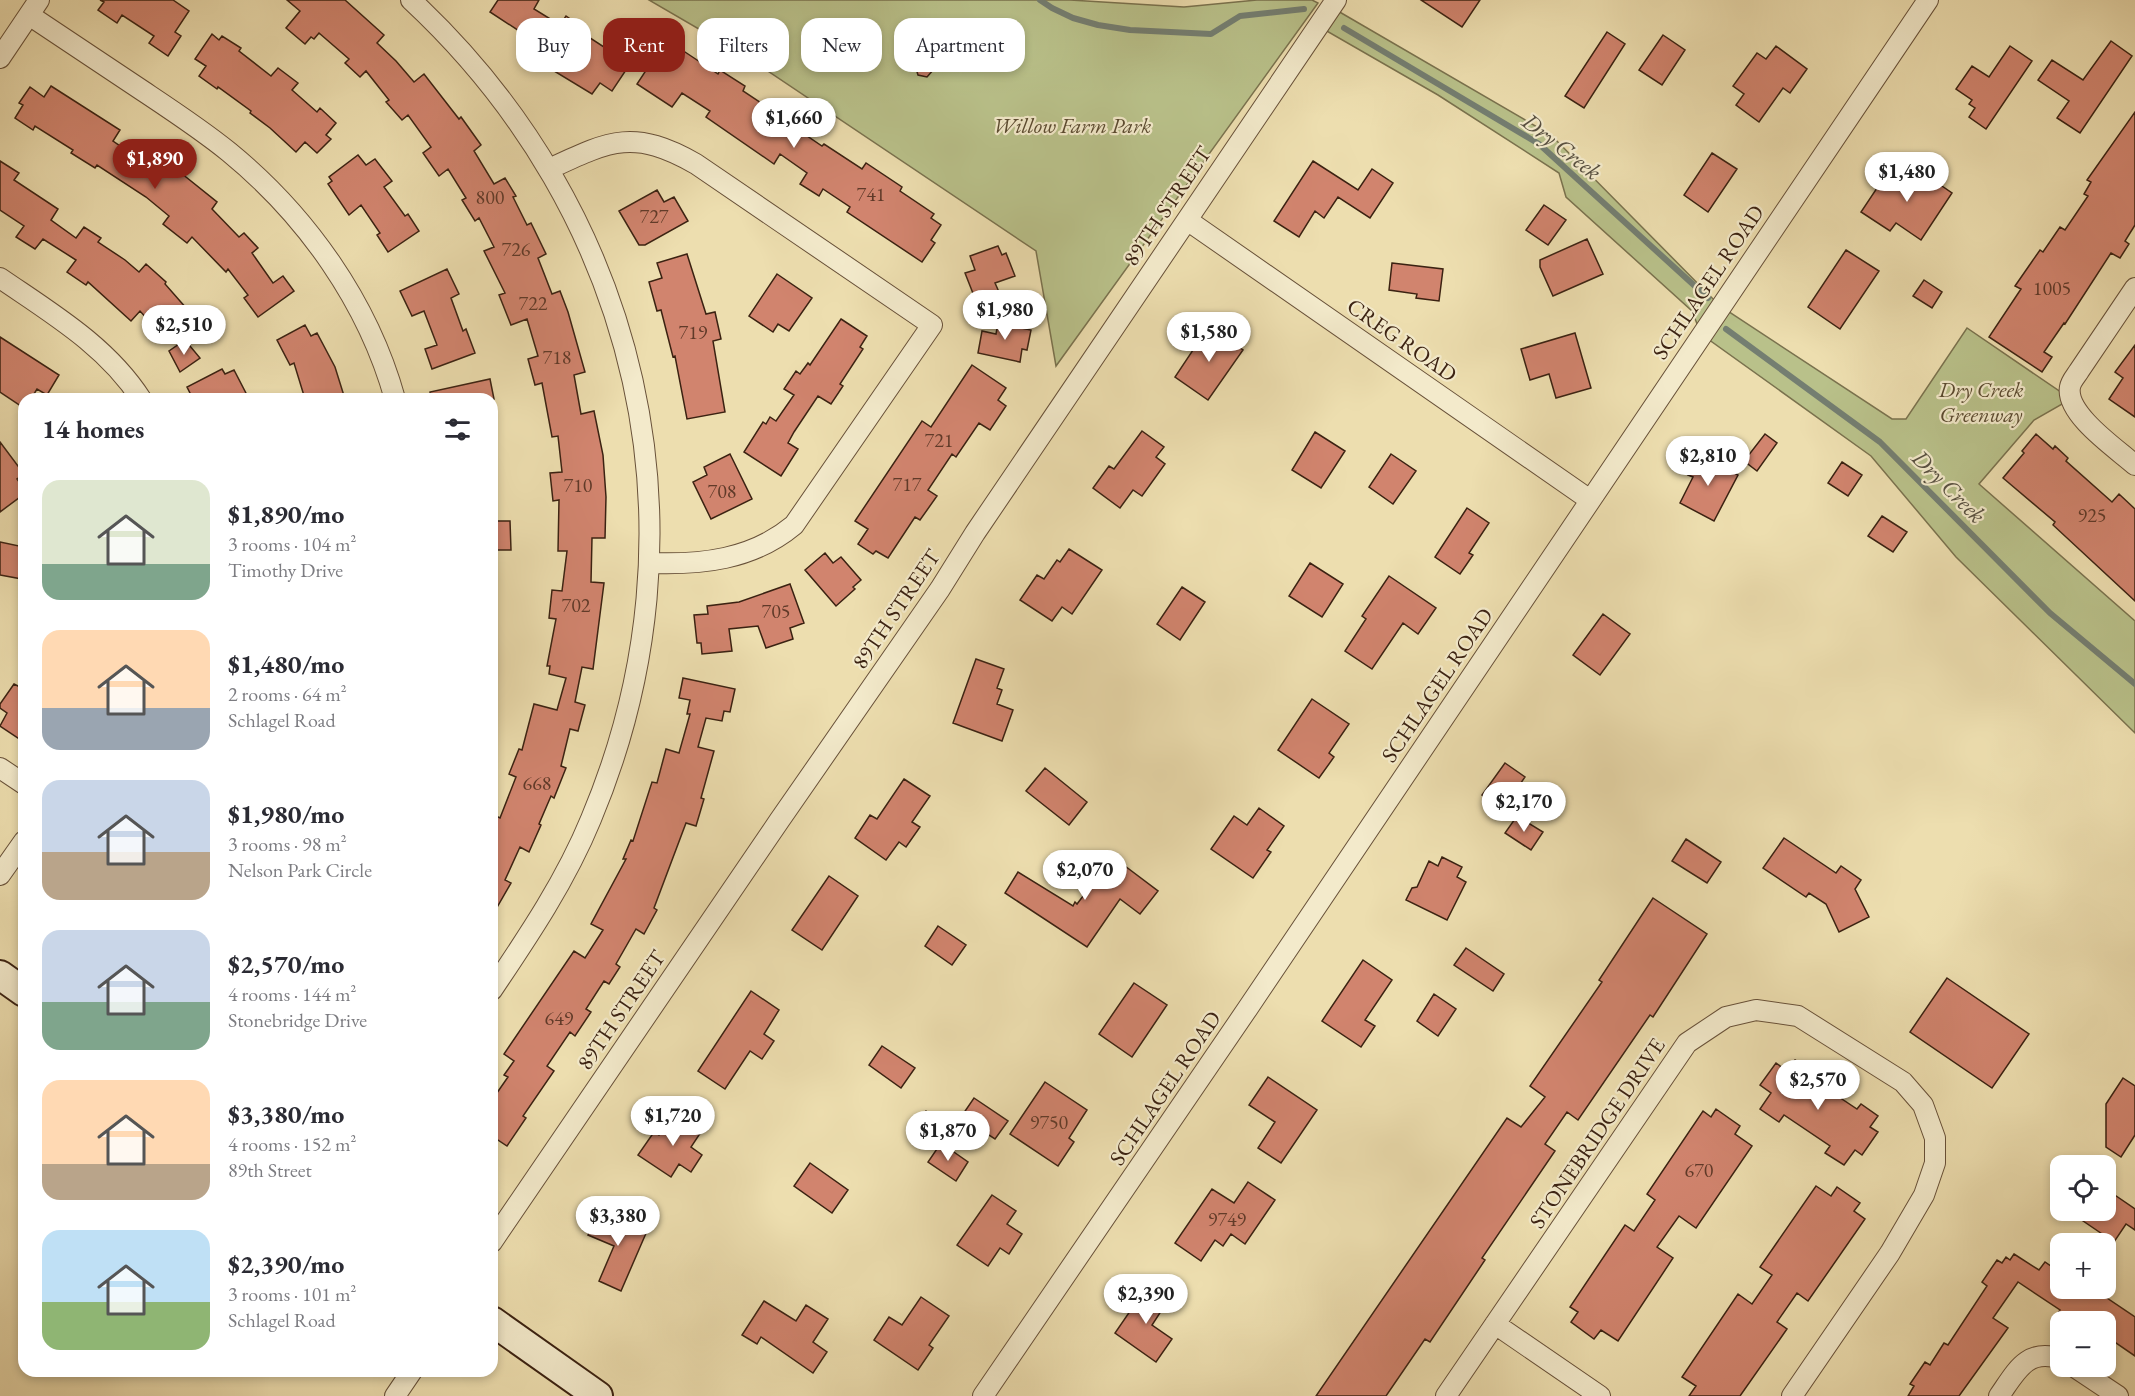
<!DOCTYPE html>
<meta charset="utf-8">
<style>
:root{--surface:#fff;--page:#f2f2f3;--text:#2b2b33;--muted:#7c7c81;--accent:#8f2418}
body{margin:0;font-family:"EB Garamond",serif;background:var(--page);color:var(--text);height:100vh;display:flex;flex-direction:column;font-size:22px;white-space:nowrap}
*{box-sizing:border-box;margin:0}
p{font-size:20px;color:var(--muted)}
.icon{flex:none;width:33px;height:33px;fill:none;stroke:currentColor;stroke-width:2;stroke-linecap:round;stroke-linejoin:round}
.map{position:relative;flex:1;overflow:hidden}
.side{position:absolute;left:18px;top:393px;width:480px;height:984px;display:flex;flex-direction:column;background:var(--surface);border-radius:18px;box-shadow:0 3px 9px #0003}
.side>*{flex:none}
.top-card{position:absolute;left:516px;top:18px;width:570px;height:54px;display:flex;gap:12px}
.buttons{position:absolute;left:2050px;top:1155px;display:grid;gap:12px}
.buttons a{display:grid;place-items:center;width:66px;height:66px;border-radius:12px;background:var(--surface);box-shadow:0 3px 9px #0003;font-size:30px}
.price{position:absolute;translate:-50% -51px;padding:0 14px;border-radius:21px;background:#fff;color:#222;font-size:20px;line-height:39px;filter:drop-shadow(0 2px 3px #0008)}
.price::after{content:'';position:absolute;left:50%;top:36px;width:18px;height:14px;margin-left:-9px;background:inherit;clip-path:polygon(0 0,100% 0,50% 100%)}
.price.active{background:var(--accent);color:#fff}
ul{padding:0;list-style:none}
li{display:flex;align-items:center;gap:18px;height:150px;padding:0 24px}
li span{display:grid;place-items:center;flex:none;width:168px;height:120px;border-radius:18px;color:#555}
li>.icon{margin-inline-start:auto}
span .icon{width:72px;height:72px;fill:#fffc;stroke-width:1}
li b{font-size:26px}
h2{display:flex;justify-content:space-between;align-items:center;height:72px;padding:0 24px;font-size:26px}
.tag{padding:0 21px;border-radius:18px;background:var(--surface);box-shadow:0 3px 9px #0003;font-size:21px;line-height:54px}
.tag.active{background:var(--accent);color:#fff}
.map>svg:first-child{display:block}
.green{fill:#b9c18a;stroke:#7a724e;stroke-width:1.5}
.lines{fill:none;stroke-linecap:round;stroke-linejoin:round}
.stream{stroke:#747e71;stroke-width:6}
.building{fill:#d1846e;stroke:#3b2212;stroke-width:1.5}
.minor-casing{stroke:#685139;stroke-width:22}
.secondary-casing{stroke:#3b2212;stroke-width:32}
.minor{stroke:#f3eacb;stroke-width:20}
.secondary{stroke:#f3eacb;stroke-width:28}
.labels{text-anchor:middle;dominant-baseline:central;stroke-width:4.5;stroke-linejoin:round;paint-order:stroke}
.number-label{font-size:20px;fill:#603a29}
.park-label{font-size:22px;font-style:italic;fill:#5a4a30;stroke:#f3eacb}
.street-label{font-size:22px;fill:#3b2212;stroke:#f3eacb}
.water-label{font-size:24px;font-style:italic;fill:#585041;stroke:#f3eacb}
</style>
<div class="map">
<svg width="2135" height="1396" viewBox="0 0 2135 1396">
<rect width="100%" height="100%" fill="#eddeaf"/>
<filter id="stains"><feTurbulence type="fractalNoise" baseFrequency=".00333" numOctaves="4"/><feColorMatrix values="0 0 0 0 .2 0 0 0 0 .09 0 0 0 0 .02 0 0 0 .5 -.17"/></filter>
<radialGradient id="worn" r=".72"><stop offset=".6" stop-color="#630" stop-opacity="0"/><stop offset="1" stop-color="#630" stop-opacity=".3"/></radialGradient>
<path class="green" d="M649 0H1070L1184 7 1257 0H1312L1318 3 1056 366 1036 251 747 57Z
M1331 7 1551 135 1720 306 1892 419H1906L1967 328 2071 399 2034 420 1979 484 2135 621V733L1956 557 1871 456 1701 334 1692 311 1566 197 1559 173 1438 95 1318 26Z"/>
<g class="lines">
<path class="stream" d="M1040 0 1052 8 1073 18 1098 25 1130 30 1211 34 1240 16 1304 9
M1344 28 1539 144 1708 298
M1726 329 1880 442 2050 613 2135 684"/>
</g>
<path class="building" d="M100 0H173L189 11 175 32 181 36 168 56 149 43 154 36 122 15 117 23 98 10 104 2Z
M287 0H345L384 35 377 43 396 61 414 82 424 74 459 119 461 117 481 145 474 151 494 184 505 178 516 196 513 197 527 225 531 223 546 254 538 258 552 294 560 291 568 312 585 372 574 375 581 414 594 411 603 455 606 497 605 538H592L591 582 604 583 593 669 582 667 575 702 585 705 578 731 570 729 561 766 566 768 554 798 551 796 539 824 541 825 529 852 520 847 505 880 511 883 492 916V814L500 818 516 777 509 774 519 749 522 750 534 704 557 710 566 678 549 674 550 666H547L556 619 549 618 552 590 562 591 567 551H558L559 500 553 501 550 473 562 472 558 436 552 437 542 383 535 385 528 359 538 356 527 319 511 325 499 295 505 293 484 251 494 247 479 218 475 221 462 200 466 198 448 169 439 176 423 153 431 147 408 115 402 120 386 102 389 100 366 71 360 77 345 63 349 59 319 33 314 39 311 37 305 44 286 28 300 11Z
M498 0H539L534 9 560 25 566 16 589 32 587 36 630 64 612 91 600 83 592 94 531 57 533 53 527 49 533 40 490 12Z
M1421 0H1480L1462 27Z
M1607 32 1625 44 1584 108 1565 96Z
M212 34 219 40 222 36 241 48 239 51 271 76 278 68 298 83 292 90 317 112 320 108 336 123 326 135 331 139 317 153 305 142 296 152 270 128 250 113 251 111 218 87 217 89 199 76 206 66 195 59Z
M1663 35 1685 50 1662 85 1639 70Z
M2111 41 2132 56 2080 133 2057 118 2069 101 2038 80 2052 60 2083 80Z
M664 43 677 52 679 48 718 74 720 70 745 86 743 91 775 112 781 103 804 119 797 129 822 146 824 144 862 169 866 163 902 187 900 191 934 214 931 218 941 225 931 240 935 243 922 262 847 212 850 207 823 189 819 196 800 184 807 173 780 154 774 164 706 117 710 111 682 93 672 107 637 84Z
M1776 46 1807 69 1790 93 1783 88 1759 122 1736 105 1744 94 1733 86 1757 53 1766 59Z
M2010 46 2032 61 1986 129 1969 117 1975 108 1969 104 1972 100 1956 89 1972 66 1989 77Z
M921 58 931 60 934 69 927 77 918 75 915 65Z
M51 86 120 130 113 141 139 159 145 149 176 169 217 202 212 209 239 237 244 233 258 248 252 253 273 283 283 276 294 291 258 317 244 298 248 295 228 269 226 272 192 237 187 243 163 224 169 216 146 197 97 165 95 168 71 153 73 150 35 126 33 130 15 118 23 105 19 103 30 87 44 97Z
M2135 112V225L2125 241 2129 244 2120 258 2111 253 2065 324 2064 323 2044 352 2052 357 2042 372 1989 337 2021 289 2015 286 2040 250 2043 252 2060 227 2065 230 2088 196 2084 194 2091 182 2087 180Z
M1712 153 1737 169 1708 212 1684 195Z
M358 155 366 165 375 159 392 181 384 187 405 216 408 214 419 231 388 252 377 235 380 233 361 205 349 215 328 184 332 181 329 177Z
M0 161 19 173 14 180 58 209 51 220 76 238 84 227 101 238 98 242 125 260 139 272 146 264 166 282 165 284 187 309 161 334 140 311 131 321 88 282 86 285 67 272 76 260 43 239 35 249 16 237 24 226 0 210Z
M1313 161 1358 190 1372 169 1393 183 1370 218 1338 197 1324 218 1315 211 1299 237 1274 221Z
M1917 169 1952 193 1921 240 1896 223 1890 231 1861 212 1887 173 1905 186Z
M657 190 664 202 674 197 688 221 645 245H639L619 211Z
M1544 205 1566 220 1548 245 1526 230Z
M1587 239 1603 274 1553 296 1540 267V260Z
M998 246 1002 255 1006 253 1015 276 995 283 999 292 976 301 965 273 975 270 970 256Z
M1846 250 1879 271 1840 329 1808 307Z
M687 254 706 314 715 312 721 339 713 341 725 412 687 419 675 356 673 357 661 310 657 311 649 282 662 278 657 263Z
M1392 263 1443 269 1439 301 1416 298 1417 294 1389 290Z
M447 269 459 294 451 298 463 331 466 329 475 353 432 369 425 349 437 345 424 311 412 316 400 291Z
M777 274 812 298 789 331 778 324 773 332 749 316Z
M1924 280 1942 292 1932 308 1913 296Z
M999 317 1018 320 1016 327 1031 330 1027 350 1022 349 1020 362 978 353 982 331 996 334Z
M841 319 867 336 860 347 863 349 840 384 843 386 831 404 818 396 794 432 788 443 798 449 781 476 744 452 763 422 766 424 770 417 776 421 794 395 784 389 796 371 800 374 808 363 810 365Z
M305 325 311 336 317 333 335 367 345 399H305L294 363 290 365 277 340Z
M1209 326 1243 350 1208 400 1175 377Z
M1575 333 1591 388 1556 398 1549 374 1530 380 1521 349Z
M0 337 59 375 47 395 37 389 31 399H24V408L0 392Z
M185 340 200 358 180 372 169 351Z
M2135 345V417L2109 399 2123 378 2115 372Z
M972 365 1006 388 998 400 1006 406 990 430 979 423 956 457 952 454 928 490 937 496 920 520 915 517 888 558 876 551 873 554 858 544 868 529 855 521 922 421 931 427Z
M222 369 225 374 234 370 249 399H193L187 387Z
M490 379 494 399H431L430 392Z
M1142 431 1164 447 1156 457 1165 464 1142 496 1133 490 1120 508 1093 488 1109 466 1114 469Z
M1315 432 1345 451 1321 488 1292 470Z
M1765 434 1777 443 1757 471 1744 461Z
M2036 434 2053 449 2055 446 2068 458 2066 461 2112 502 2119 494 2135 509V601L2053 525 2055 522 2003 478 2024 453 2022 451Z
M0 442 24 474 17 479 24 489V494L0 512Z
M730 454 752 499 711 519 693 482 707 475 704 467Z
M1391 454 1416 471 1393 504 1369 487Z
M1699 454 1738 475 1714 521 1680 503 1693 477 1688 475Z
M1842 462 1862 475 1848 496 1828 483Z
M1467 508 1489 523 1469 553 1473 555 1460 574 1435 557Z
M1882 516 1907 532 1893 552 1868 536Z
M492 521H510L511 550H492Z
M0 542 24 547V575H22V579L0 575Z
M1069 549 1102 570 1072 614 1062 607 1052 621 1020 600 1037 575 1044 579 1057 560 1060 562Z
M825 553 833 563 841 557 861 580 853 587 855 589 836 606 805 570Z
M1310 563 1343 584 1322 617 1289 596Z
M1389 576 1436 608 1418 634 1403 623 1372 669 1345 651 1366 619 1362 616Z
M790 584 804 623 790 628 793 639 766 648 758 626 729 629 732 651 702 654 701 643H697L694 615 708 614 707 606 739 602Z
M1182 587 1205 602 1180 640 1157 624Z
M1603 614 1630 634 1600 675 1573 655Z
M976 659 1004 669 997 688 1002 690 997 704 1013 710 1002 741 953 723Z
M683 678 735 689 730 712 724 711 722 721 706 718 698 747 714 751 701 798 704 799 696 826 686 823 654 908 657 910 644 934 636 929 616 964 620 967 609 984 604 981 586 1009 591 1012 575 1036 570 1032 547 1066 554 1071 523 1116 526 1118 507 1146 492 1136V1100L508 1077 504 1075 514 1061 504 1054 574 951 585 958 603 930 591 924 626 859H623L631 840 633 841 652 782 657 783 666 749 679 753 690 714H687L690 700 679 698Z
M14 684 24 689V742L0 726 7 713 0 708V704Z
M1312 699 1349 724 1329 753 1334 757 1319 778 1278 750Z
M1505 763 1525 777 1512 796 1517 800 1509 813 1482 795Z
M1045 768 1087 802 1069 825 1026 791Z
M904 779 930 796 912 822 920 827 906 847 899 842 886 860 855 838 870 815 877 819Z
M1259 808 1284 826 1267 850 1271 852 1253 878 1211 849 1234 816 1247 825Z
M1517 816 1543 832 1531 850 1505 833Z
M1784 838 1836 873 1841 866 1861 880 1855 889 1869 917 1839 932 1826 904 1809 893 1806 897 1763 868Z
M1686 839 1721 862 1707 883 1672 861Z
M1113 857 1158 891 1140 914 1120 899 1087 947 1005 893 1018 872 1073 906 1075 902 1077 904Z
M1442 857 1462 867 1457 877 1466 882 1447 920 1406 900 1412 888 1417 887 1429 861 1438 866Z
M829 876 858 896 822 950 792 930Z
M1653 898 1707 934 1653 1017 1650 1015 1578 1120 1567 1112 1545 1144 1555 1151 1482 1258 1485 1260 1430 1342 1425 1339 1386 1396H1316L1507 1118 1521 1127 1545 1097 1530 1086 1602 982 1599 980Z
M938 926 966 945 952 965 925 946Z
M1466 948 1504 974 1493 991 1454 965Z
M1363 960 1392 980 1365 1020 1375 1026 1361 1047 1322 1021Z
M1947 978 2029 1034 1992 1088 1910 1032Z
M1134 983 1167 1005 1132 1057 1099 1034Z
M751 991 779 1010 764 1034 774 1041 762 1059 750 1051 725 1089 698 1071Z
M1434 994 1456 1009 1438 1036 1417 1021Z
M882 1046 915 1068 901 1088 869 1065Z
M1795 1060 1813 1071 1809 1077 1857 1109 1861 1104 1878 1116 1870 1127 1878 1132 1862 1155 1855 1150 1844 1165 1825 1153 1830 1146 1784 1115 1779 1122 1760 1109 1771 1093 1760 1085 1776 1063 1787 1071Z
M1268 1077 1317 1110 1281 1163 1258 1148 1275 1122 1249 1105Z
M2123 1078 2135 1086V1135L2121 1157 2106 1147V1104Z
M1045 1082 1087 1110 1069 1138 1074 1142 1058 1166 1010 1134Z
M974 1098 1008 1121 995 1139 961 1117Z
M1716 1109 1740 1126 1735 1134 1752 1146 1696 1228 1679 1216 1657 1247 1673 1258 1618 1341 1601 1330 1594 1339 1571 1322 1578 1312 1570 1307 1625 1225 1634 1231 1655 1200 1647 1194 1703 1111 1711 1117Z
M926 1111 948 1126 934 1147 912 1132Z
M673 1114 701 1132 691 1147 702 1155 691 1172 679 1164 671 1177 638 1155 654 1132 659 1135Z
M941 1143 968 1162 956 1181 928 1162Z
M810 1163 848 1190 832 1213 794 1186Z
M1248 1182 1275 1200 1245 1244 1231 1234 1223 1246 1215 1240 1201 1261 1175 1243 1212 1189 1234 1203Z
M1816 1186 1831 1196 1837 1187 1860 1203 1854 1211 1865 1219 1808 1301 1797 1293 1777 1322 1787 1329 1740 1396H1689L1696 1386 1682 1377 1738 1294 1752 1304 1772 1275 1760 1267Z
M2106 1189 2135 1209V1230L2126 1224 2114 1242 2067 1210H2106Z
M992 1195 1016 1211 1007 1224 1022 1234 1009 1254 1000 1248 988 1266 957 1245Z
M599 1210 647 1231 621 1291 599 1281 614 1246 588 1235Z
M2014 1254 2039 1270 2045 1262 2061 1273V1288H2092L2135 1317V1356L2106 1336V1322H2071L2058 1313 2060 1310 2018 1282 1993 1318 2008 1328 1959 1396H1908L1914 1386 1910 1384 1925 1362 1930 1365 1944 1343 1948 1345 1987 1286 1982 1282 1997 1260 2002 1263 2006 1257 2010 1260Z
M1148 1285 1169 1299 1152 1325 1172 1339 1156 1362 1115 1333Z
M921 1297 949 1316 929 1345 933 1348 918 1370 874 1340 889 1317 902 1325Z
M764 1301 796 1321 806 1305 828 1319 813 1342 827 1352 813 1373 761 1337 757 1344 742 1335Z"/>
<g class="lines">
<defs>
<path id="minor" d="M411 0C640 213 713 529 591 819 566 880 529 935 492 990
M29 15C67 40 105 66 143 91 173 111 202 130 229 152 306 215 368 302 395 399
M0 58 39 0
M549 169C609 141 633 128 696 164L932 325 794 525C752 560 701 565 649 563
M1187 220 1590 500
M0 278C51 313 107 346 141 399
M2135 288 2079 371C2076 376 2071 381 2070 387 2065 414 2117 449 2135 465
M0 768 24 784
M0 875 24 841
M492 1242 779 821 940 589 975 533 1336 0
M1495 1324 1600 1396
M2073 1366 2118 1396
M395 1396 412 1371
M983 1396 1248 1008 1928 0
M1446 1396 1687 1043 1726 1017 1756 1010 1798 1016 1903 1082 1923 1105 1935 1138V1163L1924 1195 1890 1253 1792 1396
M1999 1396C2016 1372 2027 1347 2061 1359"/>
<path id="secondary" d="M0 975 24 992
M492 1321 598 1396"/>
</defs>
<use href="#minor" class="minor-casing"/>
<use href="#secondary" class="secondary-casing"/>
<use href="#minor" class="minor"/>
<use href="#secondary" class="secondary"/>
</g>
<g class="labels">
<g class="number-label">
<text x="871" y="194">741</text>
<text x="490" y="197">800</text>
<text x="654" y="216">727</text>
<text x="516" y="249">726</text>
<text x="2052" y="288">1005</text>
<text x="533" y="303">722</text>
<text x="693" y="332">719</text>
<text x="557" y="357">718</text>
<text x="939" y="440">721</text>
<text x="907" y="484">717</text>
<text x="578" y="485">710</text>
<text x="722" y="491">708</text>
<text x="2092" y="515">925</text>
<text x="576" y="605">702</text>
<text x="776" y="611">705</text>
<text x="537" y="783">668</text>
<text x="559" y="1018">649</text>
<text x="1049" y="1122">9750</text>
<text x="1699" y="1170">670</text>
<text x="1227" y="1219">9749</text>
</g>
<g class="park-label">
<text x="1072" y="125">Willow Farm Park</text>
<text x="1981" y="389">Dry Creek<tspan x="1981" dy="25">Greenway</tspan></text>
</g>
<g class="street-label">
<text transform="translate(1167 206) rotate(-56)">89TH STREET</text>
<text transform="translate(1708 282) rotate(-56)">SCHLAGEL ROAD</text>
<text transform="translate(1402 340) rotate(35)">CREG ROAD</text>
<text transform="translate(896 609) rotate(-56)">89TH STREET</text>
<text transform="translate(1437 685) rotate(-56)">SCHLAGEL ROAD</text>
<text transform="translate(621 1010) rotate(-56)">89TH STREET</text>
<text transform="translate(1165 1088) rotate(-56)">SCHLAGEL ROAD</text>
<text transform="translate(1597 1133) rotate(-56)">STONEBRIDGE DRIVE</text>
</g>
<g class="water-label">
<text transform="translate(1562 146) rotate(38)">Dry Creek</text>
<text transform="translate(1949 486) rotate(45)">Dry Creek</text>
</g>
</g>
<rect width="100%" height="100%" filter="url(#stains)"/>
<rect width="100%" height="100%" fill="url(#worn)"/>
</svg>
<div class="buttons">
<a><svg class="icon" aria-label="locate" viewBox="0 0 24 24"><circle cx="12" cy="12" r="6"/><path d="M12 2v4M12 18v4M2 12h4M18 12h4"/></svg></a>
<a>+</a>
<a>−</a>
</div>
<b class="price" style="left:794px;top:149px">$1,660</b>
<b class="price active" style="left:155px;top:190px">$1,890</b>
<b class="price" style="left:1907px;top:203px">$1,480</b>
<b class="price" style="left:1005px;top:341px">$1,980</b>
<b class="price" style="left:184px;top:356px">$2,510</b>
<b class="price" style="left:1209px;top:363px">$1,580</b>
<b class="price" style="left:1708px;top:487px">$2,810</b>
<b class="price" style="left:1524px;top:833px">$2,170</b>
<b class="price" style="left:1085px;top:901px">$2,070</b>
<b class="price" style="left:1818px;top:1111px">$2,570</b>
<b class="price" style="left:673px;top:1147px">$1,720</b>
<b class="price" style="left:948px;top:1162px">$1,870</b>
<b class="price" style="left:618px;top:1247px">$3,380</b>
<b class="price" style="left:1146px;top:1325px">$2,390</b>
<div class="top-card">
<a class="tag">Buy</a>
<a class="tag active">Rent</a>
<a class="tag">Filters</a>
<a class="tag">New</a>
<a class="tag">Apartment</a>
</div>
<section class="side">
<h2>14 homes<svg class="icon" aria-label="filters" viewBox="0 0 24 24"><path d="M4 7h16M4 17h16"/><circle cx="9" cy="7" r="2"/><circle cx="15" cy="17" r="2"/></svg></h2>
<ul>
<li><span style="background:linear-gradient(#dfe7d0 70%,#7fa58c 0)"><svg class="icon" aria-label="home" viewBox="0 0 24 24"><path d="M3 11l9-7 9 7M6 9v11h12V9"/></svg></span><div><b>$1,890/mo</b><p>3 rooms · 104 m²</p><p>Timothy Drive</p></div></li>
<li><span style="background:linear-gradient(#ffd9b3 65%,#9aa5b1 0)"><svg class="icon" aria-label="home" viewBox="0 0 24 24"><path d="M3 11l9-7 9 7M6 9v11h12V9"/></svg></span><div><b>$1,480/mo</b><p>2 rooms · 64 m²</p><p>Schlagel Road</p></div></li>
<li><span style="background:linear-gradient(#c9d6e8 60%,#b9a48a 0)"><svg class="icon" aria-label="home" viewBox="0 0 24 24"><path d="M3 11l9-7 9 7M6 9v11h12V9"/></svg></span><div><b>$1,980/mo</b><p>3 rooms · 98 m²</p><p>Nelson Park Circle</p></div></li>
<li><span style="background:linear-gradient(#c9d6e8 60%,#7fa58c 0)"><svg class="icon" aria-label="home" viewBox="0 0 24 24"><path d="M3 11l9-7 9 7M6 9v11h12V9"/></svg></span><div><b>$2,570/mo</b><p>4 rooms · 144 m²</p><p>Stonebridge Drive</p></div></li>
<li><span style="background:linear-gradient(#ffd9b3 70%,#b9a48a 0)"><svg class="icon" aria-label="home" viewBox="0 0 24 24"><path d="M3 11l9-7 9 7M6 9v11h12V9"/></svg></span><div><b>$3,380/mo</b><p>4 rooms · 152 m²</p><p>89th Street</p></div></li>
<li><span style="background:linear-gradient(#bfe0f5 60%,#8fb573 0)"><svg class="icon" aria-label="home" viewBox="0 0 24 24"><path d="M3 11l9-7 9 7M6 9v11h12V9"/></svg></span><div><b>$2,390/mo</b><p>3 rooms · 101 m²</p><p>Schlagel Road</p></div></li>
</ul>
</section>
</div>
